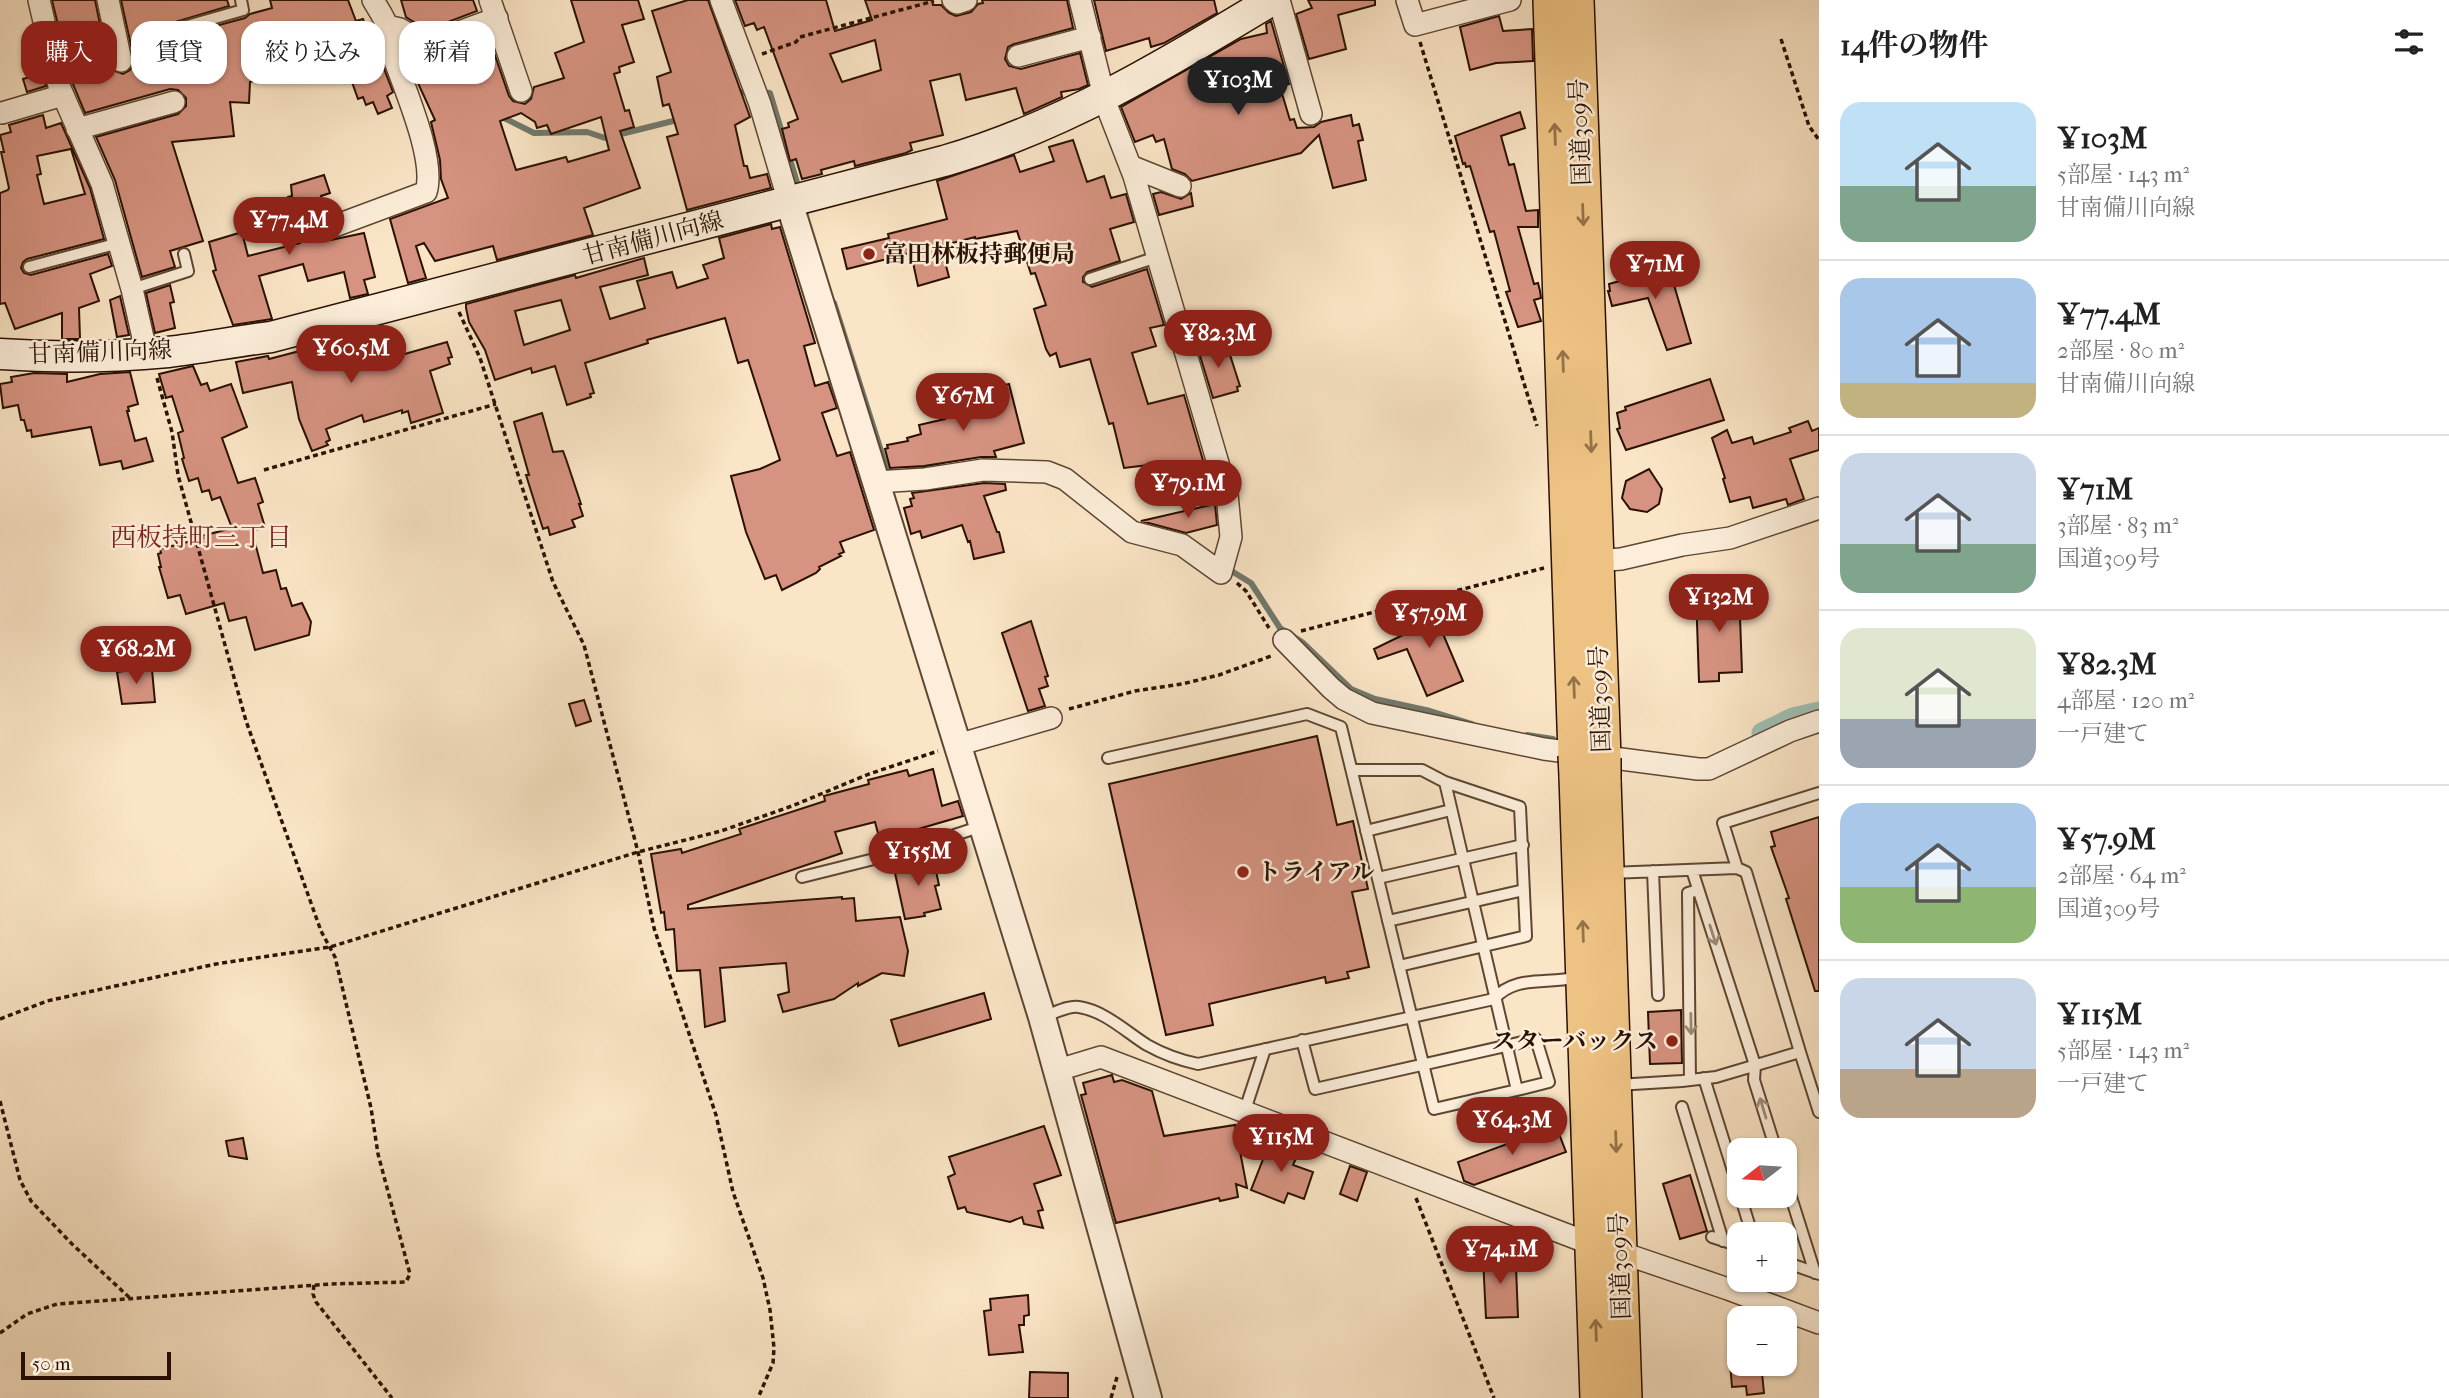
<!DOCTYPE html>
<html lang="ja">
<meta charset="utf-8">
<style>
:root{--surface:#fff;--page:#f6f6f6;--text:#222;--muted:#767676;--line:#e0e0e0;--accent:#8f2418}
body{margin:0;font-family:"IM FELL French Canon","Noto Serif JP",serif;background:var(--page);color:var(--text);height:100vh;display:flex;flex-direction:column;font-size:26px;white-space:nowrap}
*{box-sizing:border-box;margin:0}
p{font-size:23px;color:var(--muted)}
.icon{flex:none;width:38px;height:38px;fill:none;stroke:currentColor;stroke-width:2;stroke-linecap:round;stroke-linejoin:round}
.map{position:relative;flex:1;overflow:hidden}
.sheet{display:flex;flex-direction:column;background:var(--surface);width:630px}
.sheet>*{flex:none}
.banner{position:absolute;left:21px;top:21px;width:665px;height:63px;display:flex;gap:14px}
.needle{width:46px;rotate:253deg}
.buttons{position:absolute;left:1727px;top:1138px;display:grid;gap:14px}
.buttons a{display:grid;place-items:center;width:70px;height:70px;border-radius:14px;background:var(--surface);box-shadow:0 2px 5px #0004;font-size:35px}
.scale{position:absolute;left:21px;bottom:18px;width:150px;box-sizing:border-box;padding-left:7px;border:4px solid #2a1102;border-top:0;font-size:19px;line-height:24px;white-space:nowrap;color:#2a1102;-webkit-text-stroke:5px #fceeda;paint-order:stroke}
.price{position:absolute;translate:-50% -60px;padding:0 16px;border-radius:24px;background:var(--accent);color:#fff;font-size:23px;line-height:46px;filter:drop-shadow(0 2px 4px #0008)}
.price::after{content:'';position:absolute;left:50%;top:42px;width:21px;height:16px;margin-left:-10px;background:inherit;clip-path:polygon(0 0,100% 0,50% 100%)}
.price.on{background:#222;color:#fff}
ul{padding:0;list-style:none}
li{display:flex;align-items:center;gap:21px;height:175px;padding:0 21px}
li+li{border-top:2px solid var(--line)}
li span{display:grid;place-items:center;flex:none;width:196px;height:140px;border-radius:21px;color:#555}
li>.icon{margin-inline-start:auto}
span .icon{width:84px;height:84px;fill:#fffc;stroke-width:1}
li b{font-size:30px}
h2{display:flex;justify-content:space-between;align-items:center;height:84px;padding:0 21px;font-size:30px}
.tag{padding:0 24px;border-radius:21px;background:var(--surface);box-shadow:0 2px 5px #0004;font-size:24px;line-height:63px}
.tag.on{background:var(--accent);color:#fff}
main{display:flex;flex:1;min-height:0}
.map>svg:first-child{display:block}
.lines{fill:none;stroke-linecap:round;stroke-linejoin:round}
.stream{stroke:#70796c;stroke-width:6}
.canal{stroke:#9ebfb2;stroke-width:21}
.building{fill:#d69381;stroke:#2a1102;stroke-width:2;fill-rule:evenodd}
.service-casing{stroke:#5e4633;stroke-width:14}
.minor-casing{stroke:#5e4633;stroke-width:24}
.tertiary-casing{stroke:#5e4633;stroke-width:30}
.secondary-casing{stroke:#2a1102;stroke-width:33}
.trunk-casing{stroke:#2a1102;stroke-width:38}
.path{stroke:#2a1102;stroke-width:3.5;stroke-dasharray:5 3.5;stroke-linecap:butt}
.service{stroke:#fceeda;stroke-width:10}
.minor{stroke:#fceeda;stroke-width:21}
.tertiary{stroke:#fceeda;stroke-width:26}
.secondary{stroke:#fceeda;stroke-width:30}
.trunk{stroke:#edc283;stroke-width:35}
.trunk-bridge-casing{stroke:#2a1102;stroke-width:38;stroke-linecap:butt}
.trunk-bridge{stroke:#edc283;stroke-width:35}
.oneway{stroke:#957249}
.oneway2{stroke:#9e8b79}
.poi-dot{fill:#8f2418;stroke:#fceeda;stroke-width:2.5}
.labels{text-anchor:middle;dominant-baseline:central;stroke-width:5;stroke-linejoin:round;paint-order:stroke}
.street-label{font-size:24px;fill:#2a1102;stroke:#fceeda}
.poi-label{font-size:24px;font-weight:bold;fill:#2a1102;stroke:#fceeda;text-anchor:start}
.neighbourhood-label{font-size:26px;fill:#7a1f14;stroke:#fceeda}
</style>
<main>
<div class="map">
<svg width="1819" height="1398" viewBox="0 0 1819 1398">
<rect width="100%" height="100%" fill="#fae5c6"/>
<filter id="stains"><feTurbulence type="fractalNoise" baseFrequency=".00286" numOctaves="4"/><feColorMatrix values="0 0 0 0 .2 0 0 0 0 .09 0 0 0 0 .02 0 0 0 .5 -.17"/></filter>
<radialGradient id="worn" r=".72"><stop offset=".6" stop-color="#630" stop-opacity="0"/><stop offset="1" stop-color="#630" stop-opacity=".3"/></radialGradient>
<g class="lines">
<path class="stream" d="M736 96 747 90 770 93 799 189
M500 116 534 133 587 132 605 138 681 119
M834 303 888 473H891
M912 470 940 466
M1225 567 1251 583 1280 628 1302 642 1351 689 1375 699 1430 711 1472 724
M1527 735 1553 739"/>
<path class="canal" d="M1762 733 1793 718 1819 712"/>
</g>
<path class="building" d="M52 0H95L108 64 112 70 123 74 130 70 134 59 121 0H227L229 6 175 22 172 29 179 36 245 18 250 14 272 8 270 0H348L356 21 363 19 378 62 381 61 393 92 387 96 392 108 378 114 373 102 366 105 363 97 358 99 348 71 320 76 310 28 260 41 270 77 250 82 249 103 230 102 234 136 172 142 203 241 170 251 175 267 142 277 115 180 96 137 178 114 186 106V98L178 90 170 89 85 113 72 82Z
M401 0H473L477 11 427 30 406 17Z
M571 0H638L644 19 622 25 634 62 619 67 620 72 614 74 625 111 629 110 634 127 620 131 640 188 584 208 593 235 497 260 493 246 435 261 424 243 416 246 426 278 408 283 390 219 448 198 441 179 440 160 431 122 435 120 417 81 406 50 409 49 424 57 430 56 484 37 486 42 490 41 509 96 513 101 525 104 531 99 534 87 564 78 555 53 584 42ZM521 113 535 122 537 128 547 125 551 134 601 117 609 150 568 162 566 157 516 170 500 121Z
M688 0H708L750 117 735 125 744 166H747L750 178 767 174 771 188 687 210 667 137 678 134 669 104 663 106 657 77 671 72 652 11Z
M735 0H826L835 31 872 20 865 0H932L933 5H941L949 13 956 16 971 12 978 4 983 3 982 0H1067L1073 28 1014 44 1008 47 1005 59 1009 66 1021 69 1080 53 1088 85 1079 89 1061 92 1062 97 1024 114 1016 88 966 100 960 74 930 81 943 135 910 143 912 150 906 153 855 166 854 161 821 170 822 174 802 179 796 159 790 161 782 129 789 127 788 123 798 119 764 27 757 30 754 23 745 26ZM875 40 881 70 842 82 830 54Z
M1094 0H1214L1217 13 1164 43 1151 47 1149 38 1106 51Z
M1308 0H1375V5L1338 15 1346 49 1309 59 1296 14 1312 8Z
M1499 16 1503 31 1532 29 1533 61 1496 63 1470 70 1460 27Z
M1271 21 1289 84 1280 87 1290 120 1294 119 1297 128 1314 127 1321 122 1351 115 1353 126 1359 124 1363 140 1358 141 1366 180 1333 188 1319 135 1301 153 1192 181 1185 174 1172 169 1164 139 1156 142 1153 135 1135 142 1121 107 1241 39 1267 33 1266 24Z
M43 73 46 86 27 92 23 79Z
M1520 112 1525 128 1501 136 1509 165 1514 164 1526 211 1538 210V227H1518L1534 284 1538 283 1540 291 1541 298 1534 300 1541 321 1518 327 1506 292 1510 291 1494 231 1490 232 1470 166 1466 167 1465 163 1463 164 1455 136Z
M43 115 46 128 61 123 90 188 104 239 27 259 23 262 21 268 24 273 31 275 108 254 112 266 90 274 99 301 79 308 80 339H62V313L15 329 5 303 0 304V193L8 190 9 188 1 152H4L0 135 11 132 9 125ZM71 149 85 194 44 204 37 175 41 174 37 156Z
M1073 140 1087 182 1104 176 1111 198 1126 194 1134 222 1110 229 1120 261 1087 272 1083 277V282L1092 287 1147 269 1164 325 1150 328 1156 346 1132 353 1148 404 1184 395 1207 474 1156 487 1152 468H1149V465L1124 468 1113 423 1109 424 1090 359 1060 367 1056 353 1050 356 1046 349 1034 309 1046 305 1035 273 1031 274 1017 231 975 239V237L941 246 949 277 918 286 911 253 847 269 842 249 889 238 888 234 947 219 937 181 1014 155 1020 172 1054 161 1049 147Z
M324 175 330 193 321 196 327 215 322 219 320 231 323 237 331 240 364 233 375 277 364 280 368 294 350 298 344 272 308 281 303 264 259 276 272 319 233 325 213 271 216 270 209 242 242 232 248 256 300 243 288 197 292 196 291 185Z
M1161 192 1181 199 1191 193 1193 206 1159 215 1153 194Z
M771 224 772 229 780 227 815 343 804 346 815 386 828 382 837 408 822 413 837 456 850 452 874 530 840 542 844 552 839 554 841 556 819 567 820 569 816 573 782 590 776 575 765 579 746 532 731 476 760 469 780 460 748 360 738 363 725 318 647 340 648 343 585 363 594 393 590 394 591 397 567 405 555 366 532 373 531 368 495 380 485 350 469 322 466 308V304L575 275 576 278 644 258 648 275 600 287 610 319 645 308 637 281 672 272 677 288 708 278 703 265 724 258 719 238ZM561 300 570 330 524 345 515 311Z
M1667 261 1691 343 1667 350 1648 298 1612 306 1608 291H1610L1609 284 1630 278 1628 274Z
M170 285 174 302 170 303 175 328 155 333 146 293Z
M120 296 129 335 117 337 110 300Z
M1217 340 1224 356 1230 355 1240 386 1237 387 1238 391 1213 398 1197 346Z
M447 342 452 357 448 358 450 364 430 371 443 413 411 423 408 411 402 413V410L364 422 362 415 326 429 330 440 326 442 328 445 312 451 299 419 292 382 243 393 236 362 268 356 269 359 315 347 319 360 382 343 387 359Z
M193 366 201 385 207 383 210 391 231 384 247 427 222 438 238 483 255 478 263 502 258 504 265 527 252 531 263 573 276 570 281 589 286 588 292 606 302 603 311 622 309 635 255 650 246 617 229 621 224 603 186 614 180 595 168 598 159 567H161L158 554 161 553 160 549 203 538 202 536 232 528 220 497 212 500 209 490 202 492 198 478 189 481 182 459 184 458 178 433 183 431 172 396 166 398 159 374Z
M130 372 138 404 128 407 129 411H127L135 441 146 438 153 461 123 469 121 461 100 465 91 427 32 437 31 430 27 431 24 420H21L18 405 3 408 0 384 12 382 11 377 34 373 67 374V382L100 374Z
M1710 379 1724 420 1626 450 1617 429 1620 428 1617 413 1626 410 1625 407Z
M1009 384 1024 443 994 451 996 457H981L924 466 890 468 885 449 888 448 887 445 908 441 907 438 921 434 919 425 945 419 943 413 977 403 974 393Z
M542 413 553 452 563 451 566 459 581 504H579L583 516 572 520 575 527 550 535 548 527 543 529 526 475H529L514 422Z
M1808 421 1812 431 1819 428V450L1790 459 1804 499 1788 505 1786 499 1753 508 1750 497 1730 502 1723 479 1725 478 1712 438 1727 430 1732 443 1752 437 1754 444 1791 432 1789 428Z
M1649 469 1662 489 1659 504 1647 512 1630 509 1622 498 1626 481Z
M984 483 1005 484 1006 490 984 496 997 532H999L1004 552 974 559 970 541 968 542 962 525 922 538 920 531 911 534 904 508 912 506 910 499 914 498 912 493Z
M1215 504 1217 525 1186 533 1141 521Z
M1739 590 1742 672 1719 673V681L1699 682 1696 593Z
M1432 610 1437 621 1468 610 1472 618 1443 634 1463 681 1427 696 1407 649 1378 659 1374 649 1405 634 1401 623Z
M1031 621 1048 676 1045 677 1048 686 1039 689 1045 706 1028 711 1002 633Z
M145 668 146 670H152L155 702 122 704 117 672Z
M584 700 591 721 576 726 569 704Z
M1317 736 1337 825 1353 821 1368 889 1352 892 1369 967 1347 972 1349 978 1326 983 1325 977 1209 1004 1213 1025 1166 1035 1109 784Z
M933 769 942 806 958 801 963 816 908 832 909 838 885 845 882 836 879 837 875 822 835 832 842 853 688 905V909L842 897V899L854 898 856 921 900 917 908 951 904 976 882 973 858 986V983L834 999 783 1012 778 995 789 992 786 963 720 968 725 1021 705 1027 700 970 677 971 674 929 666 930 664 912 661 913 651 854 681 849 682 853 741 834 739 829 825 801 824 796 869 784 868 780 907 770 909 776Z
M1819 817V991H1815L1786 899 1789 898 1771 847 1775 846 1771 832Z
M919 859 920 862 931 860 934 862 939 885 935 886 941 909 924 913 925 916 905 919 895 873 905 871 903 863Z
M984 993 991 1019 899 1046 891 1020Z
M1681 1010 1682 1063 1650 1064 1648 1012Z
M1112 1075 1114 1082 1122 1080 1152 1091 1164 1136 1235 1125 1247 1188 1236 1184 1238 1197 1220 1201 1219 1198 1116 1223 1081 1095 1086 1094 1083 1083Z
M1044 1126 1061 1175 1034 1184 1043 1210 1038 1211 1043 1228 1024 1224 1022 1217 1010 1222 967 1212 965 1207 958 1209 948 1177 955 1174 949 1157Z
M1556 1126 1566 1152 1474 1185 1464 1181 1458 1162Z
M243 1138 247 1159 229 1156 226 1141Z
M1271 1139 1300 1149 1293 1165 1313 1172 1304 1199 1288 1193 1284 1203 1251 1190Z
M1350 1166 1367 1172 1357 1201 1340 1194Z
M1690 1175 1707 1231 1680 1239 1663 1184Z
M1505 1252V1257H1512L1513 1267H1516L1518 1317 1486 1318 1483 1258 1487 1257V1253Z
M1028 1295 1029 1315 1024 1316V1325H1019L1023 1352 989 1355 984 1311 991 1310 990 1299Z
M1730 1363H1761L1764 1393 1747 1395 1746 1386 1732 1387Z
M1030 1372 1068 1373V1398H1029Z"/>
<g class="lines">
<defs>
<path id="service" d="M180 28 243 10 241 0
M29 267 119 243
M1090 279 1157 257
M132 289 188 271 184 254
M1108 758 1307 714 1341 727 1434 1109 1517 1090 1445 782 1422 770H1352
M1366 831 1451 810
M1737 868 1723 823 1819 793
M1692 870 1755 1065 1754 1080 1776 1150
M1653 871 1658 995
M1610 873 1737 868 1746 872 1800 1052 1716 1077 1682 1081 1617 1085
M802 877 906 851 982 826
M1378 878 1523 845
M1388 921 1524 890
M1399 966 1526 936 1520 807 1445 782
M1042 1017C1053 1014 1068 1005 1079 1007 1105 1011 1126 1032 1147 1045 1163 1054 1179 1060 1198 1064L1494 999C1516 974 1549 985 1577 977
M1302 1040 1315 1089 1536 1039 1549 1082 1517 1090
M1800 1052 1819 1112
M1704 1078 1740 1193
M1690 1080 1688 893 1698 890
M1682 1107 1723 1241
M1245 1110 1265 1049
M1785 1178 1815 1273
M1740 1195 1752 1234
M1712 1237 1740 1246
M1785 1262 1819 1274"/>
<path id="minor" d="M39 0 59 86 102 184 132 289 144 342 149 352
M108 0 121 61
M490 0 521 91
M721 0 760 104 789 202
M953 0 957 3 966 0
M1279 0 1311 114
M1407 0 1415 25 1510 0
M387 26 400 29 426 44 497 18
M1018 56 1090 37
M2 113 63 95
M77 129 174 102
M1130 166 1180 186
M332 227 426 192C436 161 406 92 395 61 392 50 391 39 388 29 385 18 378 9 373 0
M876 482 925 479 983 470 1047 472 1065 479 1132 532 1182 545 1221 573 1231 537 1227 494 1134 176 1106 104 1080 0
M1595 561 1621 559 1682 545 1730 538 1819 508
M1284 640 1331 688 1344 699 1372 713 1544 749 1698 769H1709L1790 731 1819 721
M957 745 1051 718
M1058 1070 1101 1057 1620 1255 1634 1257 1728 1289 1819 1323"/>
<path id="tertiary" d="M789 202 1042 1017 1148 1398"/>
<path id="secondary" d="M0 354C56 358 113 357 168 352 203 348 237 341 271 337L944 161C1062 127 1168 63 1272 0"/>
<path id="trunk" d="M1551 0 1576 755
M1576 0 1603 758
M1577 776 1598 1398
M1603 780 1624 1398"/>
</defs>
<use href="#service" class="service-casing"/>
<use href="#minor" class="minor-casing"/>
<use href="#tertiary" class="tertiary-casing"/>
<use href="#secondary" class="secondary-casing"/>
<use href="#trunk" class="trunk-casing"/>
<path class="path" d="M1781 39 1809 126 1819 140
M1420 42 1537 426
M762 54 796 42 800 37 934 1
M459 312 480 358 553 582 584 645 638 852 654 928 716 1115 733 1192 763 1278 770 1310 774 1348 773 1363 758 1398
M264 470 496 404
M1237 583 1246 591 1269 628
M1301 631 1544 568
M1069 709 1135 691 1182 684 1219 675 1271 656
M0 1019 47 1001 216 964 330 947 638 852 721 831 792 806 869 774 938 751
M0 1101 20 1180 31 1201 72 1244 132 1300
M1416 1198 1494 1398
M314 1285 313 1294 316 1302 392 1398
M0 1333 27 1314 57 1304 331 1284 406 1282 410 1274 378 1154 371 1108 335 957 321 931 246 721 178 475 172 432 157 378
M1111 1398 1117 1377"/>
<use href="#service" class="service"/>
<use href="#minor" class="minor"/>
<use href="#tertiary" class="tertiary"/>
<use href="#secondary" class="secondary"/>
<use href="#trunk" class="trunk"/>
<defs>
<path id="trunk-bridge" d="M1576 755 1577 776
M1603 758V780"/>
</defs>
<use href="#trunk-bridge" class="trunk-bridge-casing"/>
<use href="#trunk-bridge" class="trunk-bridge"/>
</g>
<defs><path id="oneway-shaft" d="M-6 0H5M1.5-3L5.5 0L1.5 3" fill="none" stroke-width="1.6" stroke-linecap="round" stroke-linejoin="round" transform="scale(1.75)"/></defs>
<g class="oneway">
<use href="#oneway-shaft" transform="translate(1555 134) rotate(-92)"/>
<use href="#oneway-shaft" transform="translate(1583 215) rotate(88)"/>
<use href="#oneway-shaft" transform="translate(1563 361) rotate(-92)"/>
<use href="#oneway-shaft" transform="translate(1591 442) rotate(88)"/>
<use href="#oneway-shaft" transform="translate(1574 687) rotate(-92)"/>
<use href="#oneway-shaft" transform="translate(1583 931) rotate(-92)"/>
<use href="#oneway-shaft" transform="translate(1616 1142) rotate(88)"/>
<use href="#oneway-shaft" transform="translate(1596 1330) rotate(-92)"/>
</g>
<g class="oneway2">
<use href="#oneway-shaft" transform="translate(1713 935) rotate(72)"/>
<use href="#oneway-shaft" transform="translate(1691 1024) rotate(89)"/>
<use href="#oneway-shaft" transform="translate(1763 1108) rotate(-107)"/>
</g>
<g class="poi-dot">
<circle cx="869" cy="254" r="7"/>
<circle cx="1243" cy="872" r="7"/>
<circle cx="1672" cy="1041" r="7"/>
</g>
<g class="labels">
<g class="street-label">
<text transform="translate(1580 132) rotate(-92)">国道309号</text>
<text transform="translate(653 238) rotate(-15)">甘南備川向線</text>
<text transform="translate(100 352) rotate(-2)">甘南備川向線</text>
<text transform="translate(1600 699) rotate(-92)">国道309号</text>
<text transform="translate(1620 1266) rotate(-92)">国道309号</text>
</g>
<g class="poi-label">
<text x="883" y="254">富田林板持郵便局</text>
<text x="1257" y="872">トライアル</text>
<text x="1658" y="1041" text-anchor="end">スターバックス</text>
</g>
<g class="neighbourhood-label">
<text x="201" y="537">西板持町三丁目</text>
</g>
</g>
<rect width="100%" height="100%" filter="url(#stains)"/>
<rect width="100%" height="100%" fill="url(#worn)"/>
</svg>
<div class="buttons">
<a><svg class="needle" viewBox="-14 -14 28 28"><path d="M0-13l5 13h-10z" fill="#e53935"/><path d="M0 13l5-13h-10z" fill="#767676"/></svg></a>
<a>+</a>
<a>−</a>
</div>
<div class="scale">50 m</div>
<b class="price on" style="left:1238px;top:117px">¥103M</b>
<b class="price" style="left:289px;top:257px">¥77.4M</b>
<b class="price" style="left:1655px;top:301px">¥71M</b>
<b class="price" style="left:1218px;top:370px">¥82.3M</b>
<b class="price" style="left:351px;top:385px">¥60.5M</b>
<b class="price" style="left:963px;top:433px">¥67M</b>
<b class="price" style="left:1188px;top:520px">¥79.1M</b>
<b class="price" style="left:1719px;top:634px">¥132M</b>
<b class="price" style="left:1429px;top:650px">¥57.9M</b>
<b class="price" style="left:136px;top:686px">¥68.2M</b>
<b class="price" style="left:918px;top:888px">¥155M</b>
<b class="price" style="left:1512px;top:1157px">¥64.3M</b>
<b class="price" style="left:1281px;top:1174px">¥115M</b>
<b class="price" style="left:1500px;top:1286px">¥74.1M</b>
<div class="banner">
<a class="tag on">購入</a>
<a class="tag">賃貸</a>
<a class="tag">絞り込み</a>
<a class="tag">新着</a>
</div>
</div>
<section class="sheet">
<h2>14件の物件<svg class="icon" aria-label="filters" viewBox="0 0 24 24"><path d="M4 7h16M4 17h16"/><circle cx="9" cy="7" r="2"/><circle cx="15" cy="17" r="2"/></svg></h2>
<ul>
<li><span style="background:linear-gradient(#bfe0f5 60%,#7fa58c 0)"><svg class="icon" aria-label="home" viewBox="0 0 24 24"><path d="M3 11l9-7 9 7M6 9v11h12V9"/></svg></span><div><b>¥103M</b><p>5部屋 · 143 m²</p><p>甘南備川向線</p></div></li>
<li><span style="background:linear-gradient(#a9c7e8 75%,#c2b280 0)"><svg class="icon" aria-label="home" viewBox="0 0 24 24"><path d="M3 11l9-7 9 7M6 9v11h12V9"/></svg></span><div><b>¥77.4M</b><p>2部屋 · 80 m²</p><p>甘南備川向線</p></div></li>
<li><span style="background:linear-gradient(#c9d6e8 65%,#7fa58c 0)"><svg class="icon" aria-label="home" viewBox="0 0 24 24"><path d="M3 11l9-7 9 7M6 9v11h12V9"/></svg></span><div><b>¥71M</b><p>3部屋 · 83 m²</p><p>国道309号</p></div></li>
<li><span style="background:linear-gradient(#dfe7d0 65%,#9aa5b1 0)"><svg class="icon" aria-label="home" viewBox="0 0 24 24"><path d="M3 11l9-7 9 7M6 9v11h12V9"/></svg></span><div><b>¥82.3M</b><p>4部屋 · 120 m²</p><p>一戸建て</p></div></li>
<li><span style="background:linear-gradient(#a9c7e8 60%,#8fb573 0)"><svg class="icon" aria-label="home" viewBox="0 0 24 24"><path d="M3 11l9-7 9 7M6 9v11h12V9"/></svg></span><div><b>¥57.9M</b><p>2部屋 · 64 m²</p><p>国道309号</p></div></li>
<li><span style="background:linear-gradient(#c9d6e8 65%,#b9a48a 0)"><svg class="icon" aria-label="home" viewBox="0 0 24 24"><path d="M3 11l9-7 9 7M6 9v11h12V9"/></svg></span><div><b>¥115M</b><p>5部屋 · 143 m²</p><p>一戸建て</p></div></li>
</ul>
</section>
</main>
